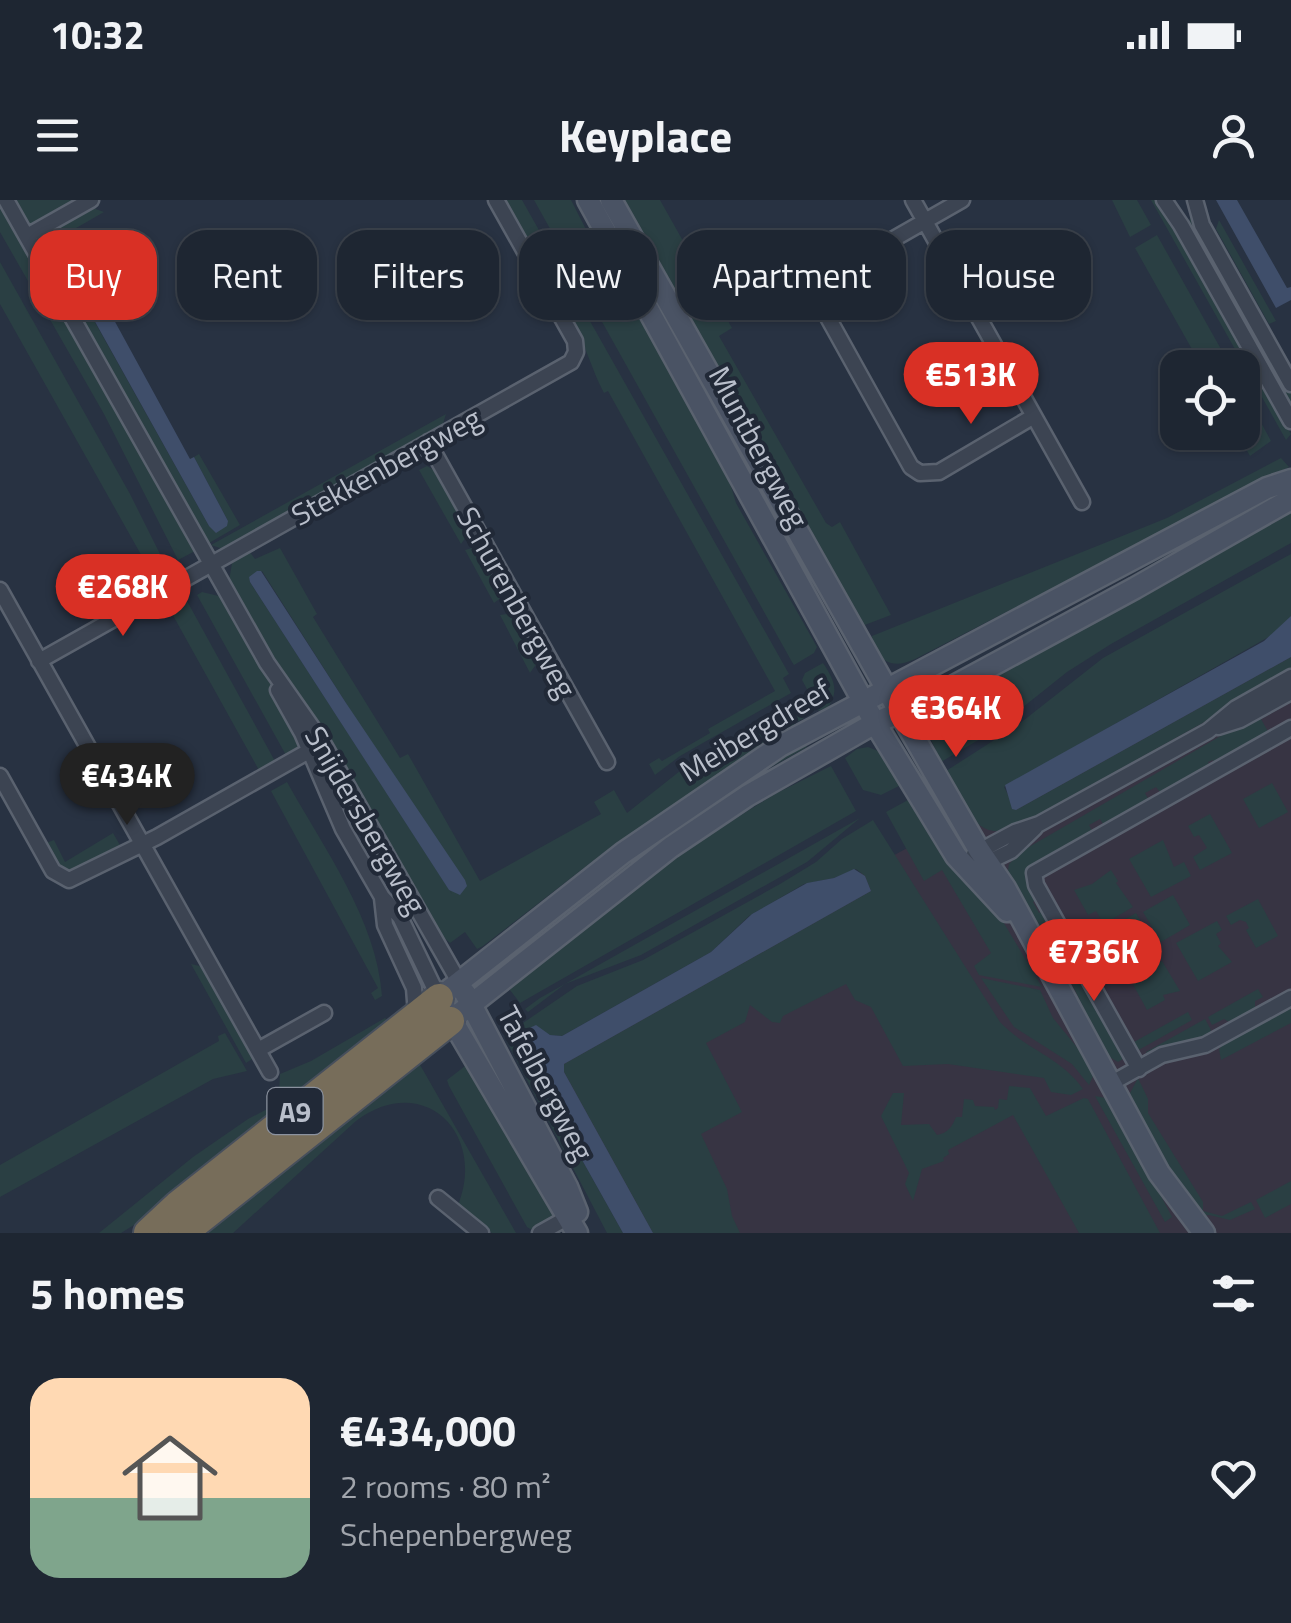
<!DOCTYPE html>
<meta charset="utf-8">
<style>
:root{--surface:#1e2632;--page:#2b323e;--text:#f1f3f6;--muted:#a1a5ac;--line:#3c434d;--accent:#d93025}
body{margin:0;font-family:"Titillium Web",sans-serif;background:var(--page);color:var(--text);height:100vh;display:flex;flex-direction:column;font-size:38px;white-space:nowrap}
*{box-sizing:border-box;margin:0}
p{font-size:32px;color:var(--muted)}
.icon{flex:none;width:55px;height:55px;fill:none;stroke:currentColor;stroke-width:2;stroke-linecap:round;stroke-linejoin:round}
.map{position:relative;height:1033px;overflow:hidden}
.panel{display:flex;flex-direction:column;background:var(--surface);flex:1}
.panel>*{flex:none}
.top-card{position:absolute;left:30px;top:30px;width:1232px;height:90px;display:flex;gap:20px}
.controls{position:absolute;left:1160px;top:150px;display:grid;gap:20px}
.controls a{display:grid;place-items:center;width:100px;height:100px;border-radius:20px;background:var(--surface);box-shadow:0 2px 8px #0004,0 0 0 2px var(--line);font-size:50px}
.price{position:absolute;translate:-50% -85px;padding:0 22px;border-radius:35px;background:var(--accent);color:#fff;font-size:32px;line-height:65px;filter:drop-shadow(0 2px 5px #0008)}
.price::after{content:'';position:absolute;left:50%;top:60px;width:30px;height:22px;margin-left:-15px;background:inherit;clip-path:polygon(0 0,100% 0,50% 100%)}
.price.on{background:#222;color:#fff}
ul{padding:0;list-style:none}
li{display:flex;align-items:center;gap:30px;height:250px;padding:0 30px}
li+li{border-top:2px solid var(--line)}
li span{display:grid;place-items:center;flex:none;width:280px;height:200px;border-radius:30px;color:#555}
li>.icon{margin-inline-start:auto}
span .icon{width:120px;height:120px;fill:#fffc;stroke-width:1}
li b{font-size:42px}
h2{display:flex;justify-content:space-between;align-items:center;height:120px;padding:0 30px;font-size:42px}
.chip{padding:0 35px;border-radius:30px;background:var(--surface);box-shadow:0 2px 8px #0004,0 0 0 2px var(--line);font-size:35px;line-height:90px}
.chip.on{background:var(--accent);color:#fff}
.status{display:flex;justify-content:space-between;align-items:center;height:70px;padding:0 50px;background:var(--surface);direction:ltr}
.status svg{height:28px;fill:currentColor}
header{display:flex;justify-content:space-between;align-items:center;height:130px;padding:0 30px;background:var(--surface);font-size:45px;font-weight:700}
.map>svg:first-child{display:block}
.medical{fill:#373443}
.green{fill:#2a3f43;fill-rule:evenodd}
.water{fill:#3f4e6a}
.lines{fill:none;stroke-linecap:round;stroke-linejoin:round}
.street-casing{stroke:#5a626f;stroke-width:19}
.secondary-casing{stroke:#5a626f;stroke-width:25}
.highway-casing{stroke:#474f5c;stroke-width:32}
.street{stroke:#3c4452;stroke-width:14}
.secondary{stroke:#4a5364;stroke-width:20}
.highway{stroke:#776d5a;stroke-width:28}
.labels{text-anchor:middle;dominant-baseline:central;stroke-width:8;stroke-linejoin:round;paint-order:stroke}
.shield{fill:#212937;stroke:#8b929f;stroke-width:2.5}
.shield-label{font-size:28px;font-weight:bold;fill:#b9bfcb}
.street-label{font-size:30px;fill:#b9bfcb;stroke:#212937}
</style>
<div class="status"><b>10:32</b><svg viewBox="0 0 49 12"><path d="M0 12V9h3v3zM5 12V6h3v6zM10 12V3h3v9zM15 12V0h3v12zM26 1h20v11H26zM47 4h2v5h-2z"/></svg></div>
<header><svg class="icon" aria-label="menu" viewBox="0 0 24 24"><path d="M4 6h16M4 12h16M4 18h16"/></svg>Keyplace<svg class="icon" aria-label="person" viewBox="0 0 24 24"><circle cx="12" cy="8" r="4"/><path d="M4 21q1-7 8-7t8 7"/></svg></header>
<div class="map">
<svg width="1291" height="1033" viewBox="0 0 1291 1033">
<rect width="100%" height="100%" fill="#283242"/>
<path class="medical" d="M1291 422V1033H636L552 847 843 683 1269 451Z"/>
<path class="green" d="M0 0H75C55 12 20 20 25 49L195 351 178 360 104 214 0 32Z
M503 0H522L579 101 565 110Z
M534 0H571L595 47 602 44 719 246 736 303 817 447 814 453 794 465 792 462Z
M618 0H660L732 128 719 136 826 323 832 327 840 322 891 415 862 426Z
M1112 0H1137L1151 25 1130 37Z
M1151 0H1159L1291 234 1286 240Z
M90 7 104 12 71 31 72 43 55 51 209 326 228 321 194 257 199 254 240 325 209 343 45 53C46 26 69 19 90 7Z
M1191 10 1291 190V207L1189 26Z
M1219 20 1276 121 1269 124 1216 29Z
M1157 35 1231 167H1202L1135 48Z
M0 62 130 294 172 378 146 393 140 384 153 376 0 104Z
M586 114 789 474 783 478 791 493 680 556 655 575 649 564 659 558 662 561 710 533 708 529 775 491 608 191 604 193C591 169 587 146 572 123Z
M1243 189 1271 241 1250 256 1237 233 1242 232Z
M446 214 442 227 223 349 211 345Z
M1281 258 1289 267 915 459C897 467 887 465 873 451L872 436 1167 318Z
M427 266 435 271 469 333 461 344 419 270Z
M1291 306V343L1111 444 1067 472 992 532 941 562 924 524 929 512 937 506Z
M476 347 502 391V397L494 403 465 350Z
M280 348 317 414 313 417 400 558 408 554 480 681 601 614 594 602 614 590 627 613 685 567 796 504 804 518 794 524 796 529 615 644 483 746 477 749 465 732 450 743 439 733 364 604 256 431 229 381 232 363 249 351 255 359ZM262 371 346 503 452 694 250 382Z
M1291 354V416L1272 435 1004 587 1016 610 1291 457V474L1010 630C972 640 960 598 946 571L1019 524 1103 458Z
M202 392 223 397 302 542 287 557 197 395Z
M187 401 276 563 260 572 170 410Z
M514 413 539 460 530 473 500 415Z
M823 463C834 480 841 492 825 511L823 509 819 511 802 480 805 473Z
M1269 508 1279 509 1261 519 1270 535 1216 565 1213 560 1208 562 1210 568 1162 595 1156 587 1145 593 1150 602 1105 627 1100 619 1089 625 1093 633 1028 671 1027 677 1039 698 1033 702 1039 713 1045 710V718L1068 759 1074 760 1083 775 1071 781 1007 677 1009 664 1022 651Z
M803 540 807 547 750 579 676 629 648 656 497 775 494 771 631 663 666 630Z
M868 547 883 553 901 585 881 595 863 590 845 558 857 549Z
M831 566 856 611 520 803 506 785 658 666 775 594Z
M287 582C323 647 377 720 382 796L375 800 371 793 378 788 271 591Z
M1272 583 1288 612 1259 628 1243 599Z
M908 600 942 656 992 703 1042 787 979 775 974 766 991 753 942 670 924 681 886 612Z
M1210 614 1232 653 1200 670 1193 657 1207 648 1199 635 1194 637 1188 626Z
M860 618 807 662 641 755 565 784 528 812 525 809 540 798Z
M873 620 1000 822C1025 849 1062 858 1083 889L1071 895 1051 892 1044 878 948 864 903 866 871 807 855 800 846 784 783 816 780 823 772 822 750 805 745 822 706 843 742 912 701 934 727 989 732 1016 740 1033H653L564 872V864L871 691 865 676 856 669 834 678 804 684 749 716 711 752 562 836 550 835 533 826 526 860 623 1033H607L504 836 577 786 643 760 780 684 816 662 842 639Z
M113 633 121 647 69 672 60 668 46 643 54 640 65 662Z
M1163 640 1174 667 1184 662 1191 676 1151 697 1129 659Z
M1111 670 1118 681 1116 683 1133 707 1104 724 1096 711 1088 715 1074 690 1092 684Z
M1173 695 1190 725 1161 742 1143 712Z
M1258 699 1278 736 1256 748 1246 730 1249 728 1246 722 1240 720 1231 725 1226 716Z
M1136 713 1153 742 1136 752 1134 750 1115 763 1109 752 1113 749 1109 742 1104 744 1099 734Z
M1217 721 1222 730 1216 734 1221 743 1218 746 1232 762 1198 781 1176 743Z
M1162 761 1180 791 1163 795 1165 800 1147 810 1130 779Z
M191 764 204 767 255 857 246 863Z
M1084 777 1089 786 1087 792 1098 812 1104 814 1128 856 1118 862 1106 855 1072 784Z
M981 778 1040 790 1053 818 1080 851 1083 850 1095 872 1089 885 1072 864 1014 827Z
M1258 789 1263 797 1255 801V811L1232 824 1224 819 1212 825 1208 817Z
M1291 805V823L1221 860 1219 849 1224 843Z
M1188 812 1192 820 1135 852 1117 821 1121 819 1134 842Z
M385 818 392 825 163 1007 121 1033H99L193 957 248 919 273 906 279 893 280 874 311 861Z
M1205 819 1211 830 1209 836 1165 846 1148 856 1146 852Z
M225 833 247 871 213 879 0 997V965L219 841 218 836Z
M419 863 516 1033H492L458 1005C487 932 422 871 356 921L233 1033H193Z
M469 863 556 1010 552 1019 532 1030 527 1027 449 886 447 880Z
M1138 878 1148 899V913L1203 1002V1011L1222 1016 1251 1002 1255 1009 1230 1020 1209 1015 1196 1017 1132 910 1129 895Z
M1009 886 1030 888 1046 916 1084 898 1088 899 1160 1033H1079L1013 915 948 950 949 954 943 958 944 961 922 969 913 1001 905 984 909 973 881 916 893 893H904L901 925 929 924 937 935C948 933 952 927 956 917H962L964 899 973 900 975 906 994 907 995 910 998 908 999 899 1007 900Z
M1095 896 1106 898 1113 904 1172 1017 1165 1022Z
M1291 981V1004L1265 1018 1256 1000Z"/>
<path class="water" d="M1216 0H1237L1287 88 1291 87V100L1276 108Z
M72 43 190 259 194 257 228 321 227 326 216 333 209 326 55 50Z
M257 371H261L346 503 465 680 467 686 460 695 449 690 250 382 249 377Z
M1291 416V457L1016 610 1012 609 1005 585 1264 441Z
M854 669 865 676 871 691 564 864V872L653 1033H623L526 860 525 830 536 825 550 835 562 836 711 752 752 714 807 683 834 678Z"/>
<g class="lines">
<defs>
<path id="street" d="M6 0 267 463 323 543 459 782
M913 0 1082 302
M962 0 820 81 816 86V96L911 267 920 273 939 272 1034 216
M1164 0 1181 25 1291 221
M1195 0 1202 25 1291 184
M27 36 91 0
M428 242 607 562
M0 390 270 872
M39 461 571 162 576 152 575 141 496 0
M278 490 302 533 343 629 382 697 400 717 439 798
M1218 527 1240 520 1291 492
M0 576 53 671 69 680 157 637 323 543
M974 654 1015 632 1039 624 1208 531 1236 508 1291 477
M984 664 1011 651 1035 628
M382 698 385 725 414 788 416 814
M258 850 324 813
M1139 869 1036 685 1034 673 1291 528
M1110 884 1162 855 1205 845 1291 798
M438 998 481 1033
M540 1033 574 1014"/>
<path id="secondary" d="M588 0 875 523 956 656 1007 711
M611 0 899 511 979 650 1005 688 1159 973 1204 1033
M465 793 567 987 577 1012
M450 821 671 647 747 596 875 523 930 499 1135 388 1291 299
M577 1033 439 798 623 653 780 546 1267 288 1291 280"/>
<path id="highway" d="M148 1033 178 1005 439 798
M183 1033 450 821"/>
</defs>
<use href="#street" class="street-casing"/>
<use href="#secondary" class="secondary-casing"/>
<use href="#highway" class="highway-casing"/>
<use href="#street" class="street"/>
<use href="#secondary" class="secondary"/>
<use href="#highway" class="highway"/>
</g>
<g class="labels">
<rect class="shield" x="267.5" y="888" width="55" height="46" rx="8"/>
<g class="shield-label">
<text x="295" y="911">A9</text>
</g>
<g class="street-label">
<text transform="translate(759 247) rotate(62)">Muntbergweg</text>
<text transform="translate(386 266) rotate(-29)">Stekkenbergweg</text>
<text transform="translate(517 402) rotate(61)">Schurenbergweg</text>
<text transform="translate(755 530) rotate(-31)">Meibergdreef</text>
<text transform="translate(366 620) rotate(60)">Snijdersbergweg</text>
<text transform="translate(546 883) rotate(62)">Tafelbergweg</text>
</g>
</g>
</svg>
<div class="controls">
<a><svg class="icon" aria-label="locate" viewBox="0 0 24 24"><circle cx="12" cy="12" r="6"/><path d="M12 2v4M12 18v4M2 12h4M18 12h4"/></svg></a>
</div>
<b class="price" style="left:971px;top:227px">€513K</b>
<b class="price" style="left:123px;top:439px">€268K</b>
<b class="price" style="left:956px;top:560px">€364K</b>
<b class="price on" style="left:127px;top:628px">€434K</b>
<b class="price" style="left:1094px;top:804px">€736K</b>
<div class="top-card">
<a class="chip on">Buy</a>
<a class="chip">Rent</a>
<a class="chip">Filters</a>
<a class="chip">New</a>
<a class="chip">Apartment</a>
<a class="chip">House</a>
</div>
</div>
<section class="panel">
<h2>5 homes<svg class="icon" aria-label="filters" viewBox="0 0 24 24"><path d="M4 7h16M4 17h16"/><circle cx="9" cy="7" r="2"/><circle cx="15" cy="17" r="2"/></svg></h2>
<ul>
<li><span style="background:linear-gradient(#ffd9b3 60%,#7fa58c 0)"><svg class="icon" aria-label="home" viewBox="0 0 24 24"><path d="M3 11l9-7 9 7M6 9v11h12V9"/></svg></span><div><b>€434,000</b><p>2 rooms · 80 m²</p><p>Schepenbergweg</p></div><svg class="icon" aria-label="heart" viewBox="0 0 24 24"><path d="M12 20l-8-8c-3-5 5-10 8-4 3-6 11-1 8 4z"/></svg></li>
</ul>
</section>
